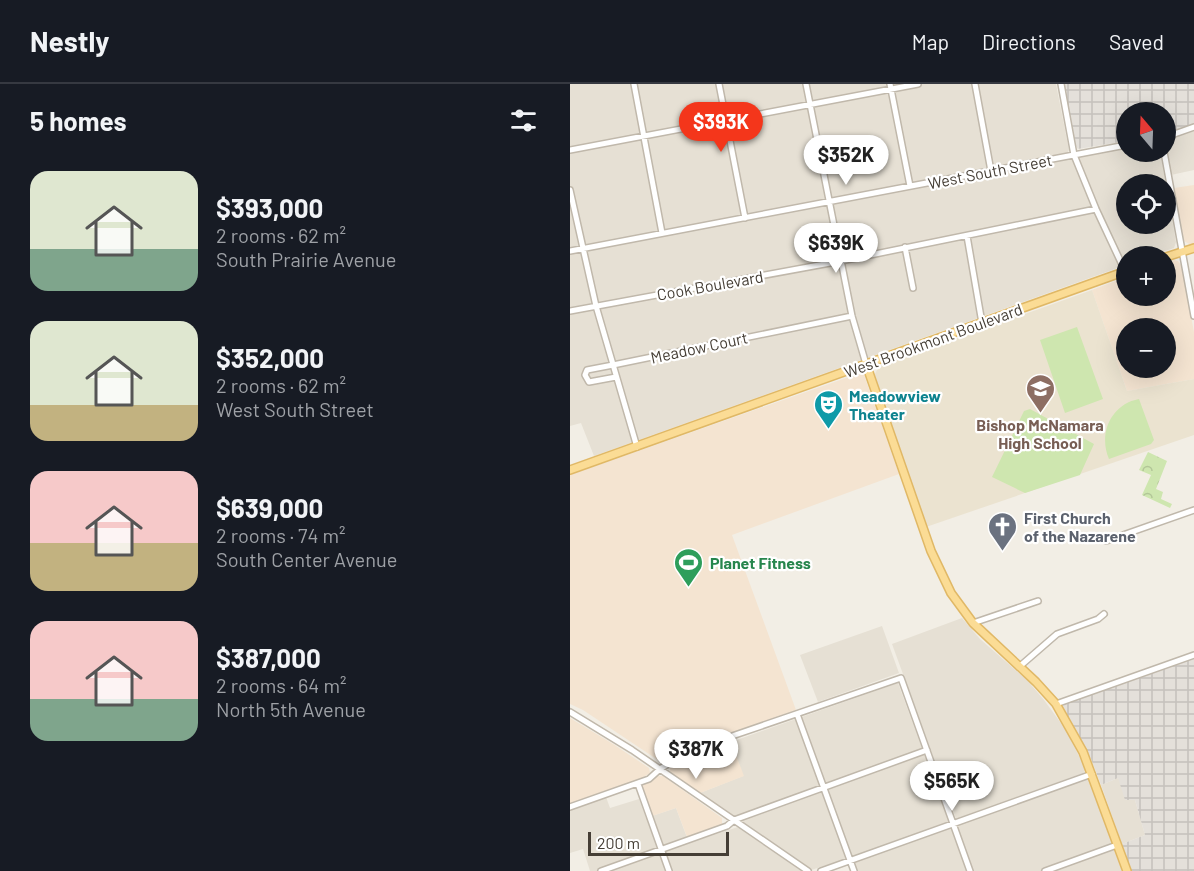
<!DOCTYPE html>
<meta charset="utf-8">
<style>
:root{--surface:#171b24;--page:#20242c;--text:#f1f3f6;--muted:#9ea1a6;--line:#363941;--accent:#f4361b}
body{margin:0;font-family:Barlow,sans-serif;background:var(--page);color:var(--text);height:100vh;display:flex;flex-direction:column;font-size:22px;white-space:nowrap}
*{box-sizing:border-box;margin:0}
p{font-size:20px;color:var(--muted)}
.icon{flex:none;width:33px;height:33px;fill:none;stroke:currentColor;stroke-width:2;stroke-linecap:round;stroke-linejoin:round}
.map{position:relative;flex:1;overflow:hidden}
.sheet{display:flex;flex-direction:column;background:var(--surface);width:570px}
.sheet>*{flex:none}
.needle{width:39px;rotate:341deg}
.buttons{position:absolute;left:546px;top:18px;display:grid;gap:12px}
.buttons a{display:grid;place-items:center;width:60px;height:60px;border-radius:50%;background:var(--surface);box-shadow:0 6px 24px #0002;font-size:30px}
.scale{position:absolute;left:18px;bottom:15px;width:141px;box-sizing:border-box;padding-left:6px;border:3px solid #453e35;border-top:0;font-size:16px;line-height:21px;white-space:nowrap;color:#453e35;-webkit-text-stroke:4px #fff;paint-order:stroke}
.price{position:absolute;translate:-50% -51px;padding:0 14px;border-radius:21px;background:#fff;color:#222;font-size:20px;line-height:39px;filter:drop-shadow(0 2px 3px #0008)}
.price::after{content:'';position:absolute;left:50%;top:36px;width:18px;height:14px;margin-left:-9px;background:inherit;clip-path:polygon(0 0,100% 0,50% 100%)}
.price.on{background:var(--accent);color:#fff}
ul{padding:0;list-style:none}
li{display:flex;align-items:center;gap:18px;height:150px;padding:0 30px}
li span{display:grid;place-items:center;flex:none;width:168px;height:120px;border-radius:18px;color:#555}
li>.icon{margin-inline-start:auto}
span .icon{width:72px;height:72px;fill:#fffc;stroke-width:1}
li b{font-size:26px}
h2{display:flex;justify-content:space-between;align-items:center;height:72px;padding:0 30px;font-size:26px}
header{display:flex;align-items:center;gap:36px;box-sizing:border-box;height:84px;padding:0 30px;background:var(--surface);border-bottom:2px solid var(--line)}
header strong{font-size:28px}
nav{display:flex;gap:33px;margin-inline-start:auto;font-size:21px}
main{display:flex;flex:1;min-height:0}
.map>svg:first-child{display:block}
.residential{fill:#e6e0d4;fill-rule:evenodd}
.commercial{fill:#f4e4d1;fill-rule:evenodd}
.industrial{fill:url(#industrial-grid)}
.education{fill:#ebe3d0}
.park{fill:url(#park-crowns)}
.pitch{fill:#cee6af}
.lines{fill:none;stroke-linecap:round;stroke-linejoin:round}
.minor-casing{stroke:#c0b8ab;stroke-width:8}
.major-casing{stroke:#e0b866;stroke-width:10}
.minor{stroke:#fff;stroke-width:5}
.major{stroke:#fbdc95;stroke-width:7}
.labels{text-anchor:middle;dominant-baseline:central;stroke-width:4.5;stroke-linejoin:round;paint-order:stroke}
.street-label{font-size:16px;fill:#453e35;stroke:#fff}
.culture-label{font-size:16px;font-weight:bold;fill:#0d838f;stroke:#fff;text-anchor:start}
.education-label{font-size:16px;font-weight:bold;fill:#785e54;stroke:#fff}
.worship-label{font-size:16px;font-weight:bold;fill:#5b616d;stroke:#fff;text-anchor:start}
.leisure-label{font-size:16px;font-weight:bold;fill:#27864d;stroke:#fff;text-anchor:start}
</style>
<header>
<strong>Nestly</strong>
<nav><a>Map</a><a>Directions</a><a>Saved</a></nav>
</header>
<main>
<section class="sheet">
<h2>5 homes<svg class="icon" aria-label="filters" viewBox="0 0 24 24"><path d="M4 7h16M4 17h16"/><circle cx="9" cy="7" r="2"/><circle cx="15" cy="17" r="2"/></svg></h2>
<ul>
<li><span style="background:linear-gradient(#dfe7d0 65%,#7fa58c 0)"><svg class="icon" aria-label="home" viewBox="0 0 24 24"><path d="M3 11l9-7 9 7M6 9v11h12V9"/></svg></span><div><b>$393,000</b><p>2 rooms · 62 m²</p><p>South Prairie Avenue</p></div></li>
<li><span style="background:linear-gradient(#dfe7d0 70%,#c2b280 0)"><svg class="icon" aria-label="home" viewBox="0 0 24 24"><path d="M3 11l9-7 9 7M6 9v11h12V9"/></svg></span><div><b>$352,000</b><p>2 rooms · 62 m²</p><p>West South Street</p></div></li>
<li><span style="background:linear-gradient(#f6c9c9 60%,#c2b280 0)"><svg class="icon" aria-label="home" viewBox="0 0 24 24"><path d="M3 11l9-7 9 7M6 9v11h12V9"/></svg></span><div><b>$639,000</b><p>2 rooms · 74 m²</p><p>South Center Avenue</p></div></li>
<li><span style="background:linear-gradient(#f6c9c9 65%,#7fa58c 0)"><svg class="icon" aria-label="home" viewBox="0 0 24 24"><path d="M3 11l9-7 9 7M6 9v11h12V9"/></svg></span><div><b>$387,000</b><p>2 rooms · 64 m²</p><p>North 5th Avenue</p></div></li>
</ul>
</section>
<div class="map">
<svg width="624" height="787" viewBox="0 0 624 787">
<defs>
<pattern id="industrial-grid" width="8" height="8" patternUnits="userSpaceOnUse" patternTransform="scale(1.5)"><rect width="8" height="8" fill="#e4e0da"/><path d="M0 4h8M4 0v8" fill="none" stroke="#c5c1bc"/></pattern>
<pattern id="park-crowns" width="20" height="18" patternUnits="userSpaceOnUse" patternTransform="scale(1.5)"><rect width="20" height="18" fill="#cee6af"/><path d="M2 6a3 3 0 1 1 6 0M12 15a3 3 0 1 1 6 0" fill="none" stroke="#b2c697"/></pattern>
</defs>
<rect width="100%" height="100%" fill="#f2eee5"/>
<path class="residential" d="M0 0H486L499 66 497 69 0 164Z
M624 47V86L601 91 596 56Z
M556 64V68H590L606 158 604 164 580 172H556V181L24 372 11 339 0 342V170ZM556 100H596V140H556Z
M392 534 410 555 457 596 474 616 496 646 516 686 513 689 386 735 322 560Z
M312 542 329 589 248 618 230 571Z
M328 599 381 743 518 695 520 698 552 787H287L282 773 241 786 130 709 173 692 161 658Z
M548 694 565 716 575 751 552 760 531 701Z
M36 713 40 724 69 715 76 734 106 724 119 759 168 743 231 787H20L13 765 0 769V726Z"/>
<path class="commercial" d="M624 101V160L621 161 614 157 604 104Z
M604 176 608 177 611 181 624 248V295L557 307 522 206 556 193V212H596V179ZM556 244H596V284H556Z
M293 288 329 390 162 451 226 626 88 676 13 626 0 620V391Z
M0 634 43 660 79 684 80 689 69 696 0 720Z
M161 658 174 692 130 709 100 688V683L108 677Z
M88 692H93L152 734V740L117 753 106 724 82 732 72 702Z"/>
<path class="industrial" d="M494 0H624V40L596 50V28H556V57L508 65 505 61Z
M624 574V787H561L552 760 575 751 565 716H555L548 694 531 701 521 675 493 627V622L496 619Z"/>
<path class="education" d="M522 206 557 307 624 295V351L356 443 306 299 305 290 307 286 315 280Z"/>
<path class="park" d="M578 368 597 377 586 405 593 408 591 415 602 420 600 424 572 411 581 391 569 386Z"/>
<path class="pitch" d="M507 243 533 315 495 329 470 256Z
M569 315 584 356 581 360 539 375C528 350 541 320 569 315Z
M460 325 524 360 510 391 455 409 422 393 454 327Z"/>
<g class="lines">
<defs>
<path id="minor" d="M64 0 92 149
M149 0 175 134
M236 0 282 232 296 280
M320 0 340 102
M405 0 421 87
M491 0 504 71 526 125 555 187
M596 53 624 43
M0 66 348 0
M594 68 624 232
M0 106 26 222 67 363
M397 152 412 239
M335 163 343 204
M0 167 556 61
M0 227 271 177 526 125
M46 293 19 298 15 291 17 286 43 281 282 232
M536 457 624 426
M403 539 468 517
M449 583 487 550 528 535 534 530
M486 620 624 571
M0 628 62 666 238 787
M227 630 284 787
M68 700 99 787
M0 723 79 695 90 685 111 672 165 651 331 594 400 787
M31 787 157 742 164 736 357 666
M251 787 522 690
M475 787 547 761"/>
<path id="major" d="M596 173 624 164
M296 280 361 467 381 509 403 539 466 598 486 620 513 668 557 787
M0 386 556 187"/>
</defs>
<use href="#minor" class="minor-casing"/>
<use href="#major" class="major-casing"/>
<use href="#minor" class="minor"/>
<use href="#major" class="major"/>
</g>
<defs>
<symbol id="school-pin" viewBox="-11 -11 22 30"><path d="M0 17L-7.5 6A9.5 9.5 0 1 1 7.5 6Z" fill="#8d6e63" stroke="#fff"/><path d="M0-5L7-2L0 1L-7-2ZM-4 1L0 2.5L4 1V4Q0 6-4 4Z" fill="#fff"/></symbol>
<symbol id="theatre-pin" viewBox="-11 -11 22 30"><path d="M0 17L-7.5 6A9.5 9.5 0 1 1 7.5 6Z" fill="#0f9aa8" stroke="#fff"/><path d="M-5-5.5Q0-4 5-5.5V0Q5 5 0 6Q-5 5-5 0ZM-3.3-2.5H-1v1.5H-3.3ZM1-2.5H3.3v1.5H1ZM-2.8 1Q0 5.5 2.8 1Z" fill="#fff"/></symbol>
<symbol id="church-pin" viewBox="-11 -11 22 30"><path d="M0 17L-7.5 6A9.5 9.5 0 1 1 7.5 6Z" fill="#6b7280" stroke="#fff"/><path d="M-1.2-6h2.4v3.5h3.3v2.4h-3.3V6h-2.4V-.1h-3.3v-2.4h3.3Z" fill="#fff"/></symbol>
<symbol id="stadium-pin" viewBox="-11 -11 22 30"><path d="M0 17L-7.5 6A9.5 9.5 0 1 1 7.5 6Z" fill="#2e9e5b" stroke="#fff"/><path d="M0-5a6.5 5 0 1 0 0 10a6.5 5 0 1 0 0-10ZM-3.5-1.8h7v3.6h-7Z" fill="#fff"/></symbol>
</defs>
<g fill-rule="evenodd">
<use href="#school-pin" x="454" y="288" width="33" height="45"/>
<use href="#theatre-pin" x="242" y="304" width="33" height="45"/>
<use href="#church-pin" x="416" y="426" width="33" height="45"/>
<use href="#stadium-pin" x="102" y="462" width="33" height="45"/>
</g>
<g class="labels">
<g class="street-label">
<text transform="translate(420 87) rotate(-11)">West South Street</text>
<text transform="translate(140 201) rotate(-10)">Cook Boulevard</text>
<text transform="translate(363 256) rotate(-20)">West Brookmont Boulevard</text>
<text transform="translate(129 263) rotate(-12)">Meadow Court</text>
</g>
<g class="culture-label">
<text x="279" y="311">Meadowview<tspan x="279" dy="18">Theater</tspan></text>
</g>
<g class="education-label">
<text x="470" y="340">Bishop McNamara<tspan x="470" dy="18">High School</tspan></text>
</g>
<g class="worship-label">
<text x="454" y="433">First Church<tspan x="454" dy="18">of the Nazarene</tspan></text>
</g>
<g class="leisure-label">
<text x="140" y="478">Planet Fitness</text>
</g>
</g>
</svg>
<div class="buttons">
<a><svg class="needle" viewBox="-14 -14 28 28"><path d="M0-13l5 13h-10z" fill="#e53935"/><path d="M0 13l5-13h-10z" fill="#9ea1a6"/></svg></a>
<a><svg class="icon" aria-label="locate" viewBox="0 0 24 24"><circle cx="12" cy="12" r="6"/><path d="M12 2v4M12 18v4M2 12h4M18 12h4"/></svg></a>
<a>+</a>
<a>−</a>
</div>
<div class="scale">200 m</div>
<b class="price on" style="left:151px;top:69px">$393K</b>
<b class="price" style="left:276px;top:102px">$352K</b>
<b class="price" style="left:266px;top:190px">$639K</b>
<b class="price" style="left:126px;top:696px">$387K</b>
<b class="price" style="left:382px;top:728px">$565K</b>
</div>
</main>
